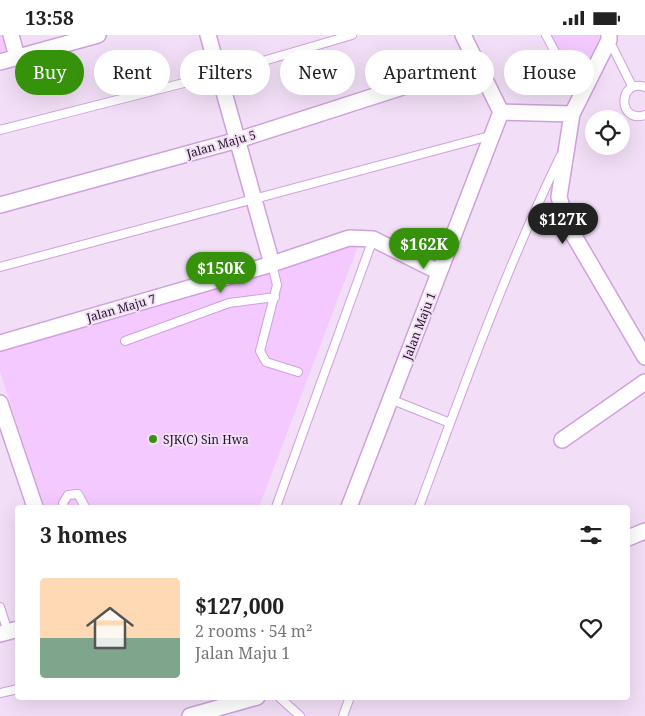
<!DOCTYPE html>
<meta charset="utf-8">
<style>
:root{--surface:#fff;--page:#f6f6f6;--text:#222;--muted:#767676;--line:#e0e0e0;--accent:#36920b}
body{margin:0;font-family:"Noto Serif",serif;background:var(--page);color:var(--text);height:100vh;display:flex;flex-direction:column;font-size:19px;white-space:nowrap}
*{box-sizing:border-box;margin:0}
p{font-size:16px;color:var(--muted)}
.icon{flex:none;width:28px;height:28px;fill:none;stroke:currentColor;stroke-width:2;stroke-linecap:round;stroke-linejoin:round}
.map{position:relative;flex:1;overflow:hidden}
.details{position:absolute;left:15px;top:470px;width:615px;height:195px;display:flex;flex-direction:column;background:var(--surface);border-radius:5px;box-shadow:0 5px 20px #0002}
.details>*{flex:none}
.banner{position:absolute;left:15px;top:15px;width:615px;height:45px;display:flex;gap:10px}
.buttons{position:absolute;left:585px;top:75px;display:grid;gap:10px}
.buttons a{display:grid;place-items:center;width:45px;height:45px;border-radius:50%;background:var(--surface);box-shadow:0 5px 20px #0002;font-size:25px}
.price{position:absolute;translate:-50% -42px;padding:0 11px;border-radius:18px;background:var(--accent);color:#fff;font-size:16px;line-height:32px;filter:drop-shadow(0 1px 2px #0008)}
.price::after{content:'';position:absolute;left:50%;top:30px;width:15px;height:11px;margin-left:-8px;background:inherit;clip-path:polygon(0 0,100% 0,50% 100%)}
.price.current{background:#222;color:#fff}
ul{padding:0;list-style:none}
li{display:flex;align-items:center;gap:15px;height:125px;padding:0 25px}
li+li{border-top:1px solid var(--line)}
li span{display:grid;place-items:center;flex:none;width:140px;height:100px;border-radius:5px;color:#555}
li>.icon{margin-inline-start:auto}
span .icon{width:60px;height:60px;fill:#fffc;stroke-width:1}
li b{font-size:21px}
h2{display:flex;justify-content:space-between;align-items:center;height:60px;padding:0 25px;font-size:21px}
.chip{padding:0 18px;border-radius:22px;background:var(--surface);box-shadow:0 5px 20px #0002;font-size:18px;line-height:45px}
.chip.current{background:var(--accent);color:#fff}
.status{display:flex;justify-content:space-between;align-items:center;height:35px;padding:0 25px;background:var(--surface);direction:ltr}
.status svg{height:14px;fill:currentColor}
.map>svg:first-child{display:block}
.built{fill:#f4c9ff}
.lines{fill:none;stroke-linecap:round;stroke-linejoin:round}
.lane-casing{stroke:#cfa1dc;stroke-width:10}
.street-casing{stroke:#cfa1dc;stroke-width:18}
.lane{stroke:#fff;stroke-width:8}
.street{stroke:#fff;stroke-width:15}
.poi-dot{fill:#36920b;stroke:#f2dff7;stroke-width:2}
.labels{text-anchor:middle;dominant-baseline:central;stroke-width:4;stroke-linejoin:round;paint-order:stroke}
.street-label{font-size:12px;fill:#251329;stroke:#f2dff7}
.poi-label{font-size:12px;fill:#251329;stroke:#f2dff7;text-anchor:start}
</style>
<div class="status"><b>13:58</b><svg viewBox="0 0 49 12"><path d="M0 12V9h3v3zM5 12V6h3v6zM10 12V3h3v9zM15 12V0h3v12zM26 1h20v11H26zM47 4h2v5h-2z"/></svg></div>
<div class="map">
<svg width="645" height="681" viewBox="0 0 645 681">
<rect width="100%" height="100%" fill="#f2dff7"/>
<path class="built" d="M0 0H16L24 26 0 33Z
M542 0H604L575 62Z
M341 211H358L259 472H43L0 336V316Z"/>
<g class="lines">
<defs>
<path id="lane" d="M546 0 579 62
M609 5 632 51
M645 52C618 43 617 89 645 80
M0 95 219 39 352 0
M272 229 277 250 260 316 266 327 298 337
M0 232 493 100
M125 306 229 268 275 262
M390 364 450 388
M64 472 63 468 68 460 78 459 85 472
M276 472 373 204
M419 472C462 356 506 233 560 122
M0 572 8 597
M0 658 18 654
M279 662 300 681
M343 681 350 662"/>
<path id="street" d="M11 0 17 22
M208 0 272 229
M0 27 98 0
M501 77 572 79 609 5V0
M572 79 559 162 567 189 645 322
M0 170 238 105 440 40
M0 308 272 229 349 203 373 204 439 237
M0 368 35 472
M562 405 645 347
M349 472 501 77 463 0
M628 503 645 496
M0 599 18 594
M190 681 257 662"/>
</defs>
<use href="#lane" class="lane-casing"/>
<use href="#street" class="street-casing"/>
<use href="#lane" class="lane"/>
<use href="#street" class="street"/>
</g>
<circle class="poi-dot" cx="153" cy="404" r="5"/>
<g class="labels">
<g class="street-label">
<text transform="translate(221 109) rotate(-16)">Jalan Maju 5</text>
<text transform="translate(121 273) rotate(-16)">Jalan Maju 7</text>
<text transform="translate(419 291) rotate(-69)">Jalan Maju 1</text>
</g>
<g class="poi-label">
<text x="163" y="404">SJK(C) Sin Hwa</text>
</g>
</g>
</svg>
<div class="buttons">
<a><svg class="icon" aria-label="locate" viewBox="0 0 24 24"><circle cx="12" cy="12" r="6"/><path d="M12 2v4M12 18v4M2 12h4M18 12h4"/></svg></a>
</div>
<b class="price current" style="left:563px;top:210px">$127K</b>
<b class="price" style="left:424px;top:235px">$162K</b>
<b class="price" style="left:221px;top:259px">$150K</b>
<div class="banner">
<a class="chip current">Buy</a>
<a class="chip">Rent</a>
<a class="chip">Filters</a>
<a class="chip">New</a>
<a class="chip">Apartment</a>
<a class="chip">House</a>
</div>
<section class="details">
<h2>3 homes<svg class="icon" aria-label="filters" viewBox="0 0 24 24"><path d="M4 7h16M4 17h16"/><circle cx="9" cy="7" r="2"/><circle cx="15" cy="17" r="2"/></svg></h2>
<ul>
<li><span style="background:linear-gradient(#ffd9b3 60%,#7fa58c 0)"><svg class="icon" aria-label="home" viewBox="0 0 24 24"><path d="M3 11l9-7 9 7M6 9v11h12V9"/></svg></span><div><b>$127,000</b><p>2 rooms · 54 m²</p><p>Jalan Maju 1</p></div><svg class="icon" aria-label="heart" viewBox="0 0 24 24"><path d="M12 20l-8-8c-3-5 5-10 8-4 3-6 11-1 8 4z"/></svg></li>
</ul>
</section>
</div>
